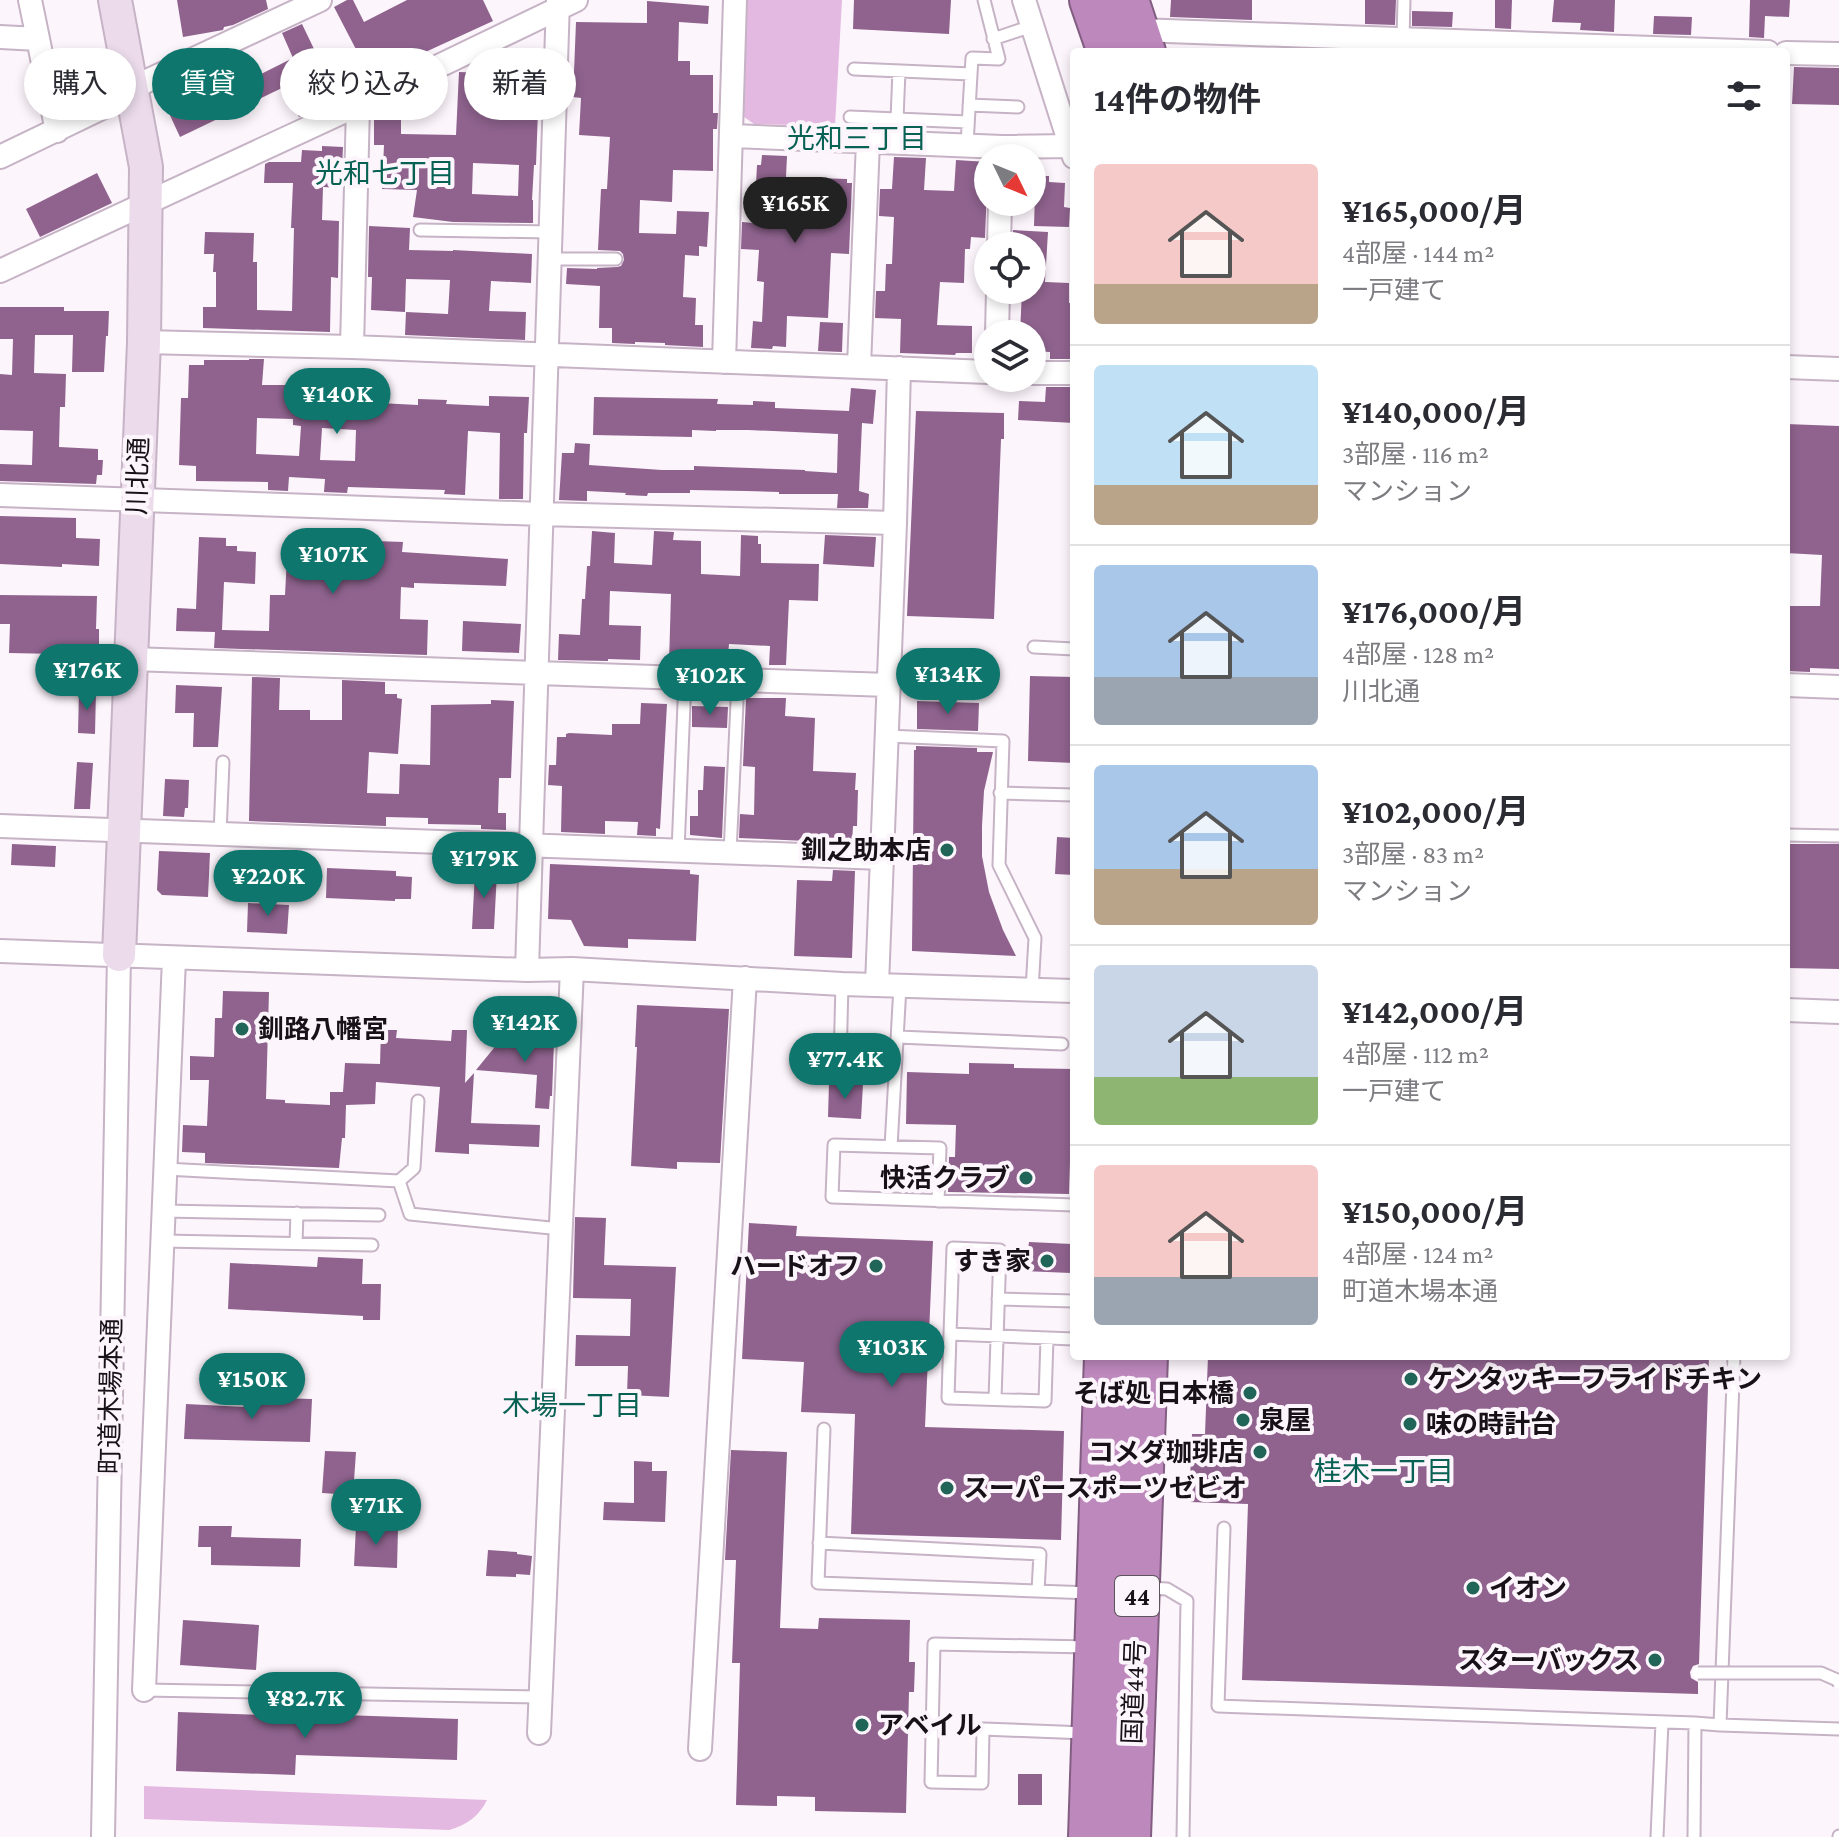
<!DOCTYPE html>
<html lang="ja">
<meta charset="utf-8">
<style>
:root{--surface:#fff;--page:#f2f2f3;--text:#2b2b33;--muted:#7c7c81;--line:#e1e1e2;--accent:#0f766e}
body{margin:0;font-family:"Crimson Pro","Noto Sans JP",serif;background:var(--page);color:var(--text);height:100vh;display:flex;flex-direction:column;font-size:30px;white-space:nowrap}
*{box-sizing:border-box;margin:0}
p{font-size:26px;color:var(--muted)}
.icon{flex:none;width:44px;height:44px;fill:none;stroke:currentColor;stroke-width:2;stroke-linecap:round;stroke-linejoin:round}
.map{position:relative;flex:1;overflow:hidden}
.panel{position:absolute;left:1070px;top:48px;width:720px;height:1312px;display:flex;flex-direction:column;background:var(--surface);border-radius:8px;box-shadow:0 4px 12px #0003}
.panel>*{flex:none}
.top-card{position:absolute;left:24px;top:48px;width:760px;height:72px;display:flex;gap:16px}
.needle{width:52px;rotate:133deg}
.tools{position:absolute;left:974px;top:144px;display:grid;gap:16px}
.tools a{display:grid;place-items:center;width:72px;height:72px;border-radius:50%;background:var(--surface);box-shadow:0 4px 12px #0003;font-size:40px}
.price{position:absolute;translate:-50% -68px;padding:0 18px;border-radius:28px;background:var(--accent);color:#fff;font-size:26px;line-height:52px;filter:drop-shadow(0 2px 4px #0008)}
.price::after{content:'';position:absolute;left:50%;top:48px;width:24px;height:18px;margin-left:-12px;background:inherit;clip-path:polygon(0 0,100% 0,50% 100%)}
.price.selected{background:#222;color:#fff}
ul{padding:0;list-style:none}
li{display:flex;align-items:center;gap:24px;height:200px;padding:0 24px}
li+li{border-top:2px solid var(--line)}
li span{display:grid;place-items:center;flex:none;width:224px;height:160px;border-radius:8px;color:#555}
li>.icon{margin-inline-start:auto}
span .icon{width:96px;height:96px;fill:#fffc;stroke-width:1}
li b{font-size:34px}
h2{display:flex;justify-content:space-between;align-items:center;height:96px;padding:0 24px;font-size:34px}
.tag{padding:0 28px;border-radius:36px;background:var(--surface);box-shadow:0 4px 12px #0003;font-size:28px;line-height:72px}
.tag.selected{background:var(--accent);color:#fff}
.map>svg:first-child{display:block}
.green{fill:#e3b9e1}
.building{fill:#8f638e;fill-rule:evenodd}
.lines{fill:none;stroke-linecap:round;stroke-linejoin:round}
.lane-casing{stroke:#c6b3c5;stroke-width:15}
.street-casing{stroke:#c6b3c5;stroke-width:26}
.secondary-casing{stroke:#c6b3c5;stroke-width:36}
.highway-casing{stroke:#835e83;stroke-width:46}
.lane{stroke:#fff;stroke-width:11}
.street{stroke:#fff;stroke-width:22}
.secondary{stroke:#ebdbeb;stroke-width:32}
.highway{stroke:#bd88bc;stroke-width:42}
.lane-bridge-casing{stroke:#c6b3c5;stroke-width:15;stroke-linecap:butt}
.lane-bridge{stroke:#fff;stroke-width:11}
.poi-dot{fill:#206558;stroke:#fdf5fc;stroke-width:3}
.labels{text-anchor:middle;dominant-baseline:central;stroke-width:8;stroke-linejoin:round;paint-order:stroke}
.shield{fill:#fdf5fc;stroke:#5d555c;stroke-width:2}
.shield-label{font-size:24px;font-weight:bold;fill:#181118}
.street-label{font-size:26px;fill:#181118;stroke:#fdf5fc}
.poi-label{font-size:26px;font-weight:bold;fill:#181118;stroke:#fdf5fc;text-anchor:end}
.neighbourhood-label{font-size:28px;fill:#086254;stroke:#fdf5fc}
</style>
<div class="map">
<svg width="1839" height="1837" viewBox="0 0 1839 1837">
<rect width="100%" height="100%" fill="#fdf5fc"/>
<path class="green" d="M743 0H842L835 126 754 124 744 117Z
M144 1786 487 1800C479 1816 467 1825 449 1830L144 1819Z"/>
<path class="building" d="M177 0H266L268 9 233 25 224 27 223 30 183 37Z
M347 0H353L364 22 407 0H483L493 21 408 60 406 56 363 78 352 57H360L334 7Z
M854 0H951L949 34 853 29Z
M1171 0H1252V20L1170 17Z
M1365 0H1396L1395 25 1365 24Z
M1495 0H1512L1511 29 1495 28Z
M1554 0H1615L1614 32 1580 30 1581 23 1552 22Z
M1750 0H1790L1789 17 1765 16 1764 38 1749 37Z
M647 1 709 6 708 24 679 22 678 61H690V75H713V113H718L717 129H713V171L673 170 672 202 640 200 639 233 676 234 677 211 709 212 707 247 699 246V256L685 255 683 297 696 298 695 325H703V347L665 345V343L635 342V344L612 343V328H599L600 286 566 284 567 268 597 269V268L617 267 621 266 624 260 623 254 620 251 598 250 601 189H607L610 137 579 135 581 98 573 97 576 22 647 23Z
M1412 11 1453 12 1452 27 1412 26Z
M1654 16 1692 17 1691 35 1653 34Z
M302 24 327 76 329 75 340 97 299 117 284 87 180 137 168 111 256 68 259 75 293 58 282 33Z
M512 50 540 52 536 110H538L536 165H534L532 200H533V223L453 222 413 217 417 190 382 189 384 145H374V118H401V134L456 135 459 72 507 74V70L511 71ZM473 163 519 165 518 196 472 194Z
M1794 67 1839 68V105L1792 104Z
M322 146 343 147 341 188 323 187 322 220 339 221 338 278 331 277 330 332 203 328V307H216V272H213L214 254H204L205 232 254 233 253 262H257V310L292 311 294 228H291L293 183H264L265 164 269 162H301L302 150 322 151Z
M762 155 787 156 786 177 847 179V183H852L849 254 831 253 828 318 787 316 786 347 773 346 772 349 751 348 753 321 762 322 764 282 757 281 759 250 741 249 742 222 754 223 757 165H761Z
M894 157 926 158 924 190 954 191 956 160 988 162 985 238 971 237 970 249H965L964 283 940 282 937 325 972 326V353H956L955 355 900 353 901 319 875 318 876 291H885L886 264H892L894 217 879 216 880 189H892Z
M97 173 112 203 40 237 26 209Z
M1032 176H1049V182L1065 183 1064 207 1070 208 1069 227 1034 226 1035 193H1032Z
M369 226 410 228 409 250 453 251V250L532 254 531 283 491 281 489 311 526 312 525 340 405 335 406 312 448 314 450 280 406 279 405 312 371 310 372 277H368Z
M1013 230 1048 232 1045 282 1069 283V303H1074V359H1050V352L1032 351V334H1020L1022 290H1032V246H1013Z
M0 307H64V311H109L108 336H106L104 372H72L73 335H35L34 373 66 374 65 407H60L59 447 98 449V460H103L102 475H97L96 484 0 481V464L32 465 33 431 0 430V374L12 375 13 339H0Z
M820 322 843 323 842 352 818 351Z
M249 359H264L262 385H302L301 397 379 400V403L418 405V399L447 400 446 404 489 406V396L529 397 527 433H524L523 499H499L500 433 468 431 465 495 444 494 445 490 348 487 347 493 324 492 325 479 289 477 288 491 268 490V482L196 481V466L179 465 181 398H188L189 365H204V360H249ZM257 418 293 419V425L301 426 299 456 256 454ZM322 428 356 430 355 461 320 460Z
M1046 387H1074V423L1018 420 1019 401 1045 402Z
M851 388 876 390 873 424 862 423 859 491 869 494 868 508H837L838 494H779V492L746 491 690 490V493H648L647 496 625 495 626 493 587 491V501L559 500 562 453H574L575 443 590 444 589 465 662 470H694V466L805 470V471L837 473 838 434 748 430H716V431L692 430V437L593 435 594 397 718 399 717 404 753 405V401L775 402V408L849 411Z
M916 411 1004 413V439H1001L994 619 907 616Z
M1786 424 1839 426V669L1810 668V672L1786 671V606H1820L1822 555 1786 553Z
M0 516 76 518V538L100 539 99 566 62 564V567L0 564Z
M592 531 615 533 614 563 652 565 654 531 674 532 673 540 701 541V574L740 576 741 535 758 536V544H761V563L819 564 818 601 789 600 786 665H769L770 646 729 644 727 665 669 663 671 594 610 591 609 625 641 626 640 660 608 659V661L558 660 559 634 580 635 582 599H585L587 566H590Z
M825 535 876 537 874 567 823 564Z
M199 537 226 538V546H237V551L256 552 255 584 224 582 222 630 269 631 270 595H285L287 557 319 558 320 539 403 542 402 552 508 559 506 586 414 583V588L401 587 400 619 428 620 427 655 214 648 215 632 176 631 177 608 196 609Z
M0 595 97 596 96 629H99V648H57V654L9 653 10 624H0Z
M463 621 521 624 519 653 462 651Z
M1030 676 1074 677V763L1028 761Z
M252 677 280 678 279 710H310V720H342V680L385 682V694H397V698L402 699 398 754 369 752 367 793 399 794 400 764 430 765 431 705 491 704V700L514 701 511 778H499L498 813H506V830L481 829V825L428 824V818L386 817V826L249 821Z
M176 685 222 687 218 747H193L194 713H175Z
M79 691H96L95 734 78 733Z
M746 698H786L785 716 815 718 813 771 856 773 855 790H858L857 826H853L852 843 739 838 740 814 754 815 755 767 743 766Z
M917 701 979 703 978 731 917 729Z
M641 703 667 704 660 829 656 828V836L637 835 638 822 605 821V834L561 832 562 786 548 785 549 765H556L557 737H566V734L569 733 612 735V724H640Z
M692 706 728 707 727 728 692 727Z
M916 746 977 748V752H993L984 791 982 826V856L989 892 1003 930 1016 956 912 951 914 750H916Z
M77 762 93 763 90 809H74Z
M704 766 725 767 722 838 690 835V816H698V790H703Z
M165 779 189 780 188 808H185L184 817 163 816Z
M1057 837 1074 838V875L1055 874Z
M12 844 56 846 55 867 11 865Z
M1786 844H1839V969L1786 968Z
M159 851 210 853 208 897 162 895 157 890Z
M550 864 690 870V874L699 875 696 941 628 939V948L584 946 571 920 548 919Z
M327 868 396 871V876L412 877 411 899H395V901L326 898Z
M833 870 855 871 852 958 794 956 797 880 832 881Z
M475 872H497L494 929H472Z
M248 903 289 905 287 934 247 932Z
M223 991 269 992 266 1099 285 1100V1103L330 1105V1092H343L345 1063 380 1064 381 1030H397L396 1038 451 1041 452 1030H467L465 1083 474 1073 471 1123 540 1125 539 1147 469 1144V1154L435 1152 440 1087 376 1082 375 1104 346 1105 345 1138H342L339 1168 205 1163V1153L182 1152 183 1125 207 1126 209 1080H190V1056L214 1057 215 1018H222Z
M637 1005 729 1009 720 1163 677 1162V1169L631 1166 637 1047H635Z
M509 1037 554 1041 552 1096H550L549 1109 535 1108 537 1075 476 1070 498 1043Z
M969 1063 1014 1064V1068L1074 1069V1129H1071L1069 1194 948 1192 949 1157H955L956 1125 906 1124 907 1072 969 1074Z
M829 1083 863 1084 861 1119 828 1117Z
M575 1217 606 1218 604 1265 676 1267 669 1397 627 1395 628 1366H575L576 1335 630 1336 631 1299 573 1298Z
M749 1223 797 1226 796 1236 933 1241 925 1427 1064 1431 1061 1540 851 1534 855 1414 801 1412 804 1362 742 1359Z
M1029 1242 1072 1244 1071 1273 1023 1271 1024 1250H1028Z
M318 1257 363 1259 362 1284H381L380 1320H363V1316L228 1309 230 1263 317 1267Z
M1208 1356H1709L1699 1664 1693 1666 1690 1672 1691 1678 1698 1682V1694L1242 1680 1248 1504 1189 1502 1192 1434H1205Z
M246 1397 312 1399 310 1442 184 1439 186 1404 245 1407Z
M731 1450 787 1452 780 1628 818 1629 819 1618 910 1620 909 1662H915L914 1692H909L906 1813 815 1811V1797L777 1796V1806L736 1805 740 1663H732L736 1560H725Z
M325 1451 356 1452 353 1495 322 1493Z
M634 1461 652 1462V1471H667L665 1522 603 1520 604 1502 634 1503Z
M199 1526H232L231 1537 301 1539 300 1567 211 1565V1547H198Z
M356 1526 398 1528 397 1568 354 1566Z
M488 1550 517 1552V1554L532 1556 530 1575 516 1574V1577L486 1576Z
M183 1620 259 1625 256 1670 180 1665Z
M178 1712 315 1717V1714L458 1719 457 1760 296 1755 295 1775 176 1771Z
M1018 1774H1042V1805H1018Z"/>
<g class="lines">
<defs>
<path id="lane" d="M993 39 1032 26
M1403 39 1404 0
M854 69 971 74 967 145
M971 74 972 58 999 59 984 0
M969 105 1018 107
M850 117 968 122
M896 143 899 71
M420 230 550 232
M549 259H616
M1034 647 1074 649
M887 736 1003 741 999 865 1035 938 1032 990
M1000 793 1074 795
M220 834 223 762
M1786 835 1839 836
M678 851 685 679
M730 853 738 681
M898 1037 1062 1044
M840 1063 842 984
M891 1147 900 986
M165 1169 399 1181 410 1214 561 1229
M399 1181 414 1168 418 1101
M938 1201 940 1148 834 1145 832 1197 1074 1205
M163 1211 379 1215
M162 1241 372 1245
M296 1243 297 1213
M998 1299 1074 1301
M950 1334 948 1398 1045 1401 1047 1338
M1734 1356 1720 1725 1839 1729
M995 1399C997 1350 998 1300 1000 1250L953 1248 950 1334 1074 1339
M824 1429 818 1583 1091 1593
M1224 1528 1218 1706 1695 1723 1694 1837
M819 1543 1040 1554 1038 1591
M1147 1588 1167 1589 1187 1601 1183 1837
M144 1690 541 1697
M1695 1723 1720 1725
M1085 1733 983 1729 982 1783 931 1782 934 1644 1088 1647
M1657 1837 1662 1722
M1839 1837V1836"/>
<path id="street" d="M30 0 57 131
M1024 0 1074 157
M1129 32 1138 30 1768 52
M0 37 38 39
M1786 53 1839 54
M732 136 1002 147 1071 146
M0 157 110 104 132 88 320 0
M999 246 1000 202
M0 271 358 105 576 0
M997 334 998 290
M144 342 352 347 988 372
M352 347 358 105
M724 362 735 0
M859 366 868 141
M1786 367 1839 369
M1032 373H1074
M0 495 541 514 895 523
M131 659 889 685
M1786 685 1839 687
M0 826 883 858
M0 951 527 970 572 969 842 984 1074 991
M527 970 558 0
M877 985 895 523 899 368
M1786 1010 1839 1012
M144 1690 174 958
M539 1733 572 969
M700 1749 745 978
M103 1837 119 955"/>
<path id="secondary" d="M115 0 146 167 144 342 119 955"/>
<path id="highway" d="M1091 0 1109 52
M1127 0 1144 52
M1090 1837 1106 1356
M1129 1837 1146 1356"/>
</defs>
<use href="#lane" class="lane-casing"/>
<use href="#street" class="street-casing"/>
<use href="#secondary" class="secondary-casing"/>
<use href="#highway" class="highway-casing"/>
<use href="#lane" class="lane"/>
<use href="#street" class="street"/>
<use href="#secondary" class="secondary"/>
<use href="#highway" class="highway"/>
<defs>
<path id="lane-bridge" d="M1698 1673H1821L1837 1680 1839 1683"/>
</defs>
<use href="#lane-bridge" class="lane-bridge-casing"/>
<use href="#lane-bridge" class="lane-bridge"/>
</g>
<g class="poi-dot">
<circle cx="947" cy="850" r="8"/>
<circle cx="242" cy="1029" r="8"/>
<circle cx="1026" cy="1178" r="8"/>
<circle cx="1047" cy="1261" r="8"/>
<circle cx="876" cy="1266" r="8"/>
<circle cx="1411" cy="1379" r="8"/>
<circle cx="1250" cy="1393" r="8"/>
<circle cx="1243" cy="1420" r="8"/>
<circle cx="1410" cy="1424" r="8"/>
<circle cx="1260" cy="1452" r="8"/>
<circle cx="947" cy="1488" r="8"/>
<circle cx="1473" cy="1588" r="8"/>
<circle cx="1655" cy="1660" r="8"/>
<circle cx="862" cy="1725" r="8"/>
</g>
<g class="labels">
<rect class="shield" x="1115" y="1576" width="44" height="40" rx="6"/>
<g class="shield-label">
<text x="1137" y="1596">44</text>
</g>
<g class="street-label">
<text transform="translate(138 476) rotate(-88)">川北通</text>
<text transform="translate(111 1396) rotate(-89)">町道木場本通</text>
<text transform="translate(1134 1692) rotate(-88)">国道44号</text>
</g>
<g class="poi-label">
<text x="931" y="850">釧之助本店</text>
<text x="258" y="1029" text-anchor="start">釧路八幡宮</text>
<text x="1010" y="1178">快活クラブ</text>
<text x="1031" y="1261">すき家</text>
<text x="860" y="1266">ハードオフ</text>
<text x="1427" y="1379" text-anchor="start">ケンタッキーフライドチキン</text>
<text x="1234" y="1393">そば処 日本橋</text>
<text x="1259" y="1420" text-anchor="start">泉屋</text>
<text x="1426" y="1424" text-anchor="start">味の時計台</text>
<text x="1244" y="1452">コメダ珈琲店</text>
<text x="963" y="1488" text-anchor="start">スーパースポーツゼビオ</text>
<text x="1489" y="1588" text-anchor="start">イオン</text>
<text x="1639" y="1660">スターバックス</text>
<text x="878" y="1725" text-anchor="start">アベイル</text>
</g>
<g class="neighbourhood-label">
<text x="857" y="138">光和三丁目</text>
<text x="385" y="173">光和七丁目</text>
<text x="572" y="1405">木場一丁目</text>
<text x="1384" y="1471">桂木一丁目</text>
</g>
</g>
</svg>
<div class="tools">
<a><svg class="needle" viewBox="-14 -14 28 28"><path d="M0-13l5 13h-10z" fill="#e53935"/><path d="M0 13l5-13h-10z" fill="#7c7c81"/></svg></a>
<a><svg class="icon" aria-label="locate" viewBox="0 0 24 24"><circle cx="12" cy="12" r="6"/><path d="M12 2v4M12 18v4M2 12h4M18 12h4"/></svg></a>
<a><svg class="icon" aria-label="layers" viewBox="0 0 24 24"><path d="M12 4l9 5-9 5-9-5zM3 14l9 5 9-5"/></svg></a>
</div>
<b class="price selected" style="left:795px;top:245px">¥165K</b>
<b class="price" style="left:337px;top:436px">¥140K</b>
<b class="price" style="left:333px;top:596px">¥107K</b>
<b class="price" style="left:87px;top:712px">¥176K</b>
<b class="price" style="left:948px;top:716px">¥134K</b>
<b class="price" style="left:710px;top:717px">¥102K</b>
<b class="price" style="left:484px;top:900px">¥179K</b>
<b class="price" style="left:268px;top:918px">¥220K</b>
<b class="price" style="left:525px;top:1064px">¥142K</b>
<b class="price" style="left:845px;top:1101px">¥77.4K</b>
<b class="price" style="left:892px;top:1389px">¥103K</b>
<b class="price" style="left:252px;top:1421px">¥150K</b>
<b class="price" style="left:376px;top:1547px">¥71K</b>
<b class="price" style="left:305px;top:1740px">¥82.7K</b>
<div class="top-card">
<a class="tag">購入</a>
<a class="tag selected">賃貸</a>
<a class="tag">絞り込み</a>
<a class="tag">新着</a>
</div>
<section class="panel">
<h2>14件の物件<svg class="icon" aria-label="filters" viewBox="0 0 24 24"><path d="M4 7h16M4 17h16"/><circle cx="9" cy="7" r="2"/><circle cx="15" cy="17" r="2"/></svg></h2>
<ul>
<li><span style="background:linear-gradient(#f6c9c9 75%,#b9a48a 0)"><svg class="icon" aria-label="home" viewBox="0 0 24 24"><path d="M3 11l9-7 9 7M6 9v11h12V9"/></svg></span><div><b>¥165,000/月</b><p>4部屋 · 144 m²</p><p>一戸建て</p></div></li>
<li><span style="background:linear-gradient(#bfe0f5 75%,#b9a48a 0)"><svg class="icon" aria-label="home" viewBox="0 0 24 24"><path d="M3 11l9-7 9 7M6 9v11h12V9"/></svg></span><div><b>¥140,000/月</b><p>3部屋 · 116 m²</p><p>マンション</p></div></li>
<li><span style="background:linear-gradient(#a9c7e8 70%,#9aa5b1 0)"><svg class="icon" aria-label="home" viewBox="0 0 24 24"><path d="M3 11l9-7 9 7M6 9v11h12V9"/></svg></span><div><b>¥176,000/月</b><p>4部屋 · 128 m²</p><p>川北通</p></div></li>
<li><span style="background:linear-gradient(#a9c7e8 65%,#b9a48a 0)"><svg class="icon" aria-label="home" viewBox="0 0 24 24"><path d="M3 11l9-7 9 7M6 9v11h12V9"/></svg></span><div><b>¥102,000/月</b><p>3部屋 · 83 m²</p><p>マンション</p></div></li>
<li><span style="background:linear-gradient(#c9d6e8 70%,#8fb573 0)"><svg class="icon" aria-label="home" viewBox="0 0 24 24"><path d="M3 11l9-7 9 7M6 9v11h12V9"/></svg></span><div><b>¥142,000/月</b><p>4部屋 · 112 m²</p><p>一戸建て</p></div></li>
<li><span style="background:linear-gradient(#f6c9c9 70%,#9aa5b1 0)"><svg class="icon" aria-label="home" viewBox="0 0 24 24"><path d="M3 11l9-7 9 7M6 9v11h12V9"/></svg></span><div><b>¥150,000/月</b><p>4部屋 · 124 m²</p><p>町道木場本通</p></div></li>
</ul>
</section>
</div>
